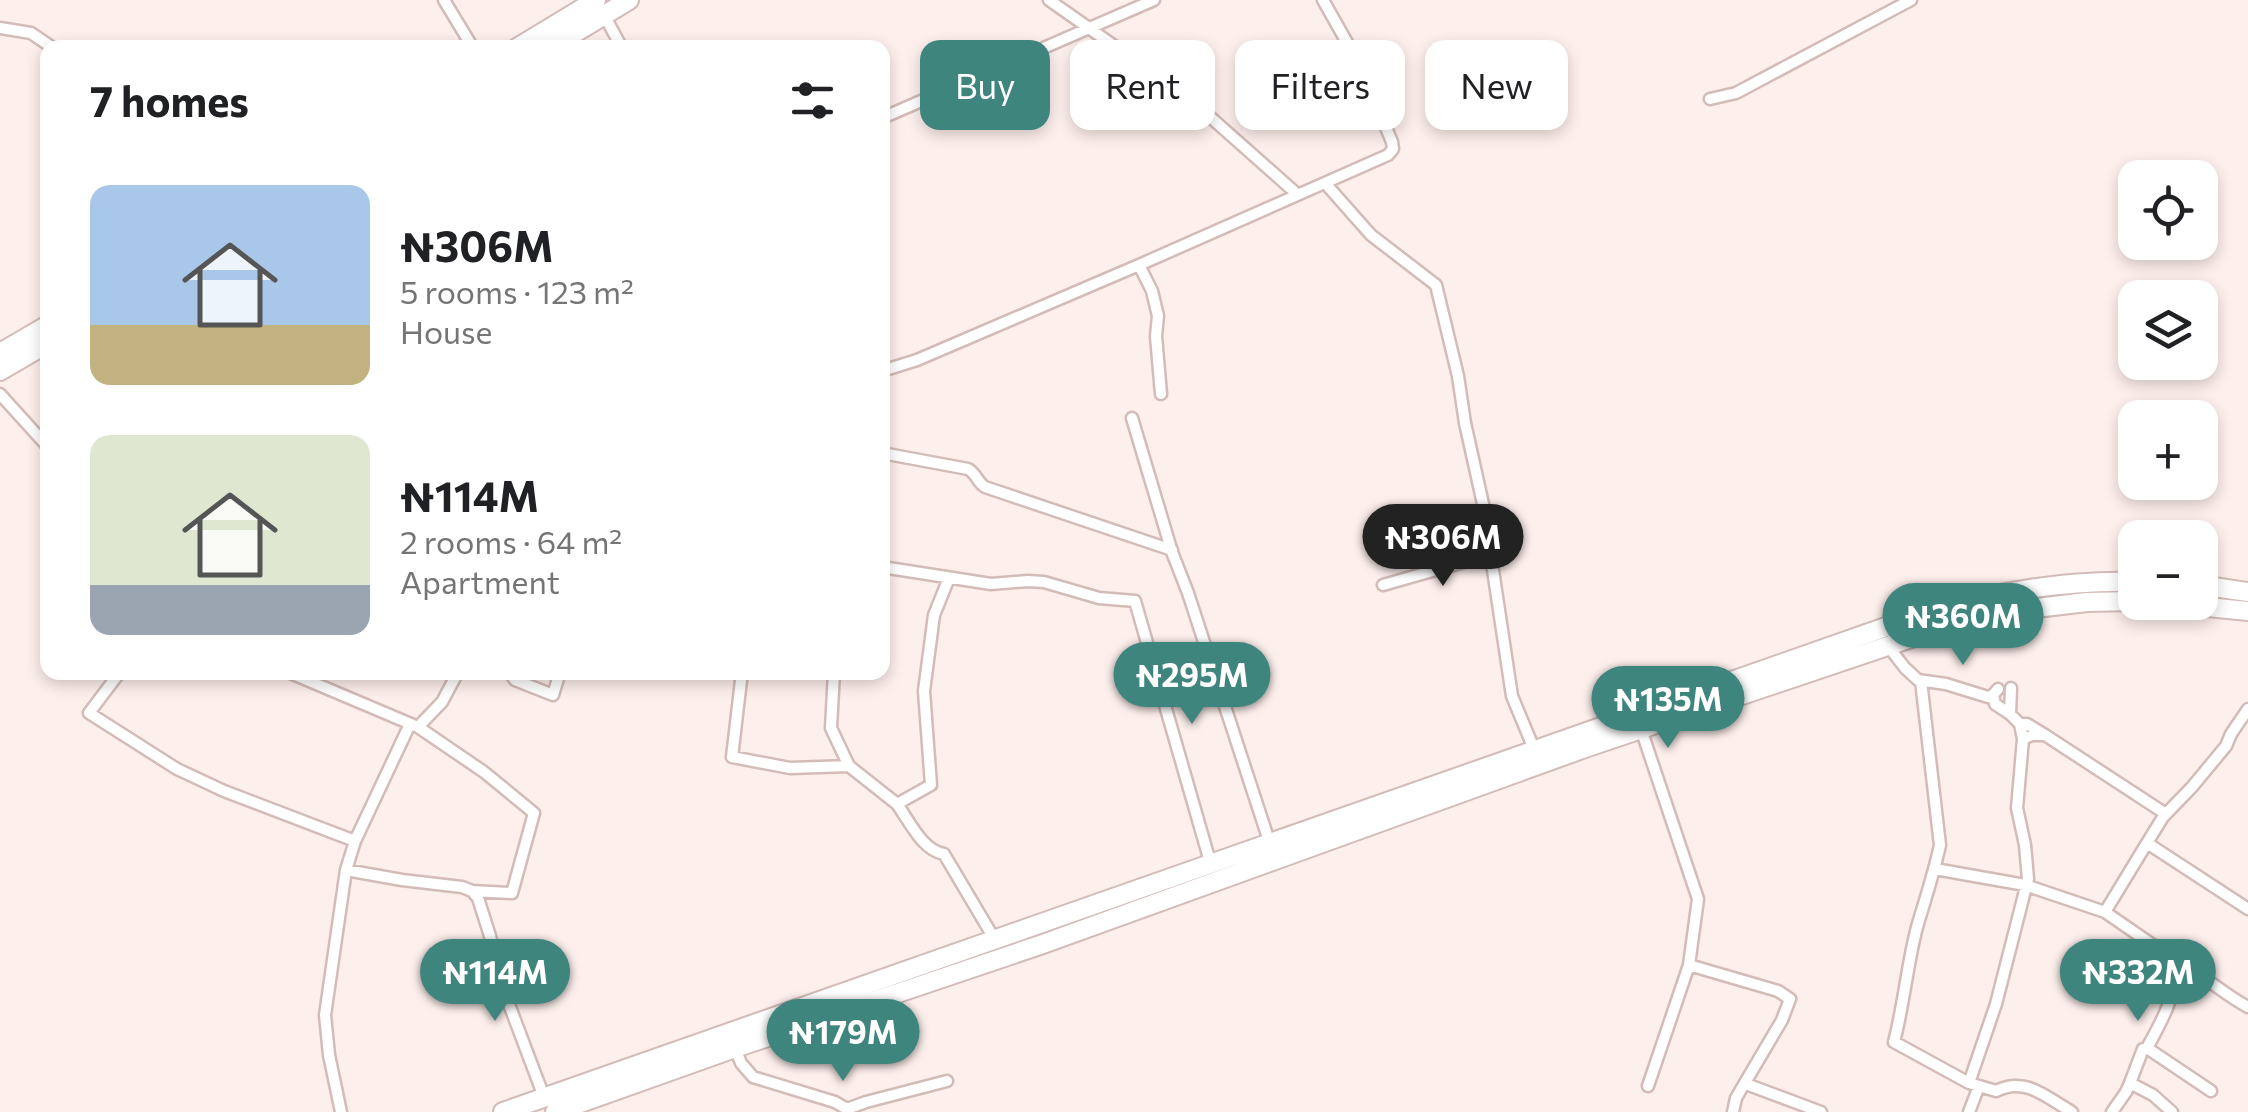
<!DOCTYPE html>
<meta charset="utf-8">
<style>
:root{--surface:#fff;--page:#f6f6f6;--text:#202124;--muted:#757577;--accent:#3e857d}
body{margin:0;font-family:Commissioner,sans-serif;background:var(--page);color:var(--text);height:100vh;display:flex;flex-direction:column;font-size:38px;white-space:nowrap}
*{box-sizing:border-box;margin:0}
p{font-size:32px;color:var(--muted)}
.icon{flex:none;width:55px;height:55px;fill:none;stroke:currentColor;stroke-width:2;stroke-linecap:round;stroke-linejoin:round}
.map{position:relative;flex:1;overflow:hidden}
.panel{position:absolute;left:40px;top:40px;width:850px;height:640px;display:flex;flex-direction:column;background:var(--surface);border-radius:20px;box-shadow:0 5px 15px #0003}
.panel>*{flex:none}
.top-card{position:absolute;left:920px;top:40px;width:950px;height:90px;display:flex;gap:20px}
.tools{position:absolute;left:2118px;top:160px;display:grid;gap:20px}
.tools a{display:grid;place-items:center;width:100px;height:100px;border-radius:20px;background:var(--surface);box-shadow:0 5px 15px #0003;font-size:50px}
.price{position:absolute;translate:-50% -85px;padding:0 22px;border-radius:35px;background:var(--accent);color:#fff;font-size:32px;line-height:65px;filter:drop-shadow(0 2px 5px #0008)}
.price::after{content:'';position:absolute;left:50%;top:60px;width:30px;height:22px;margin-left:-15px;background:inherit;clip-path:polygon(0 0,100% 0,50% 100%)}
.price.on{background:#222;color:#fff}
ul{padding:0;list-style:none}
li{display:flex;align-items:center;gap:30px;height:250px;padding:0 50px}
li span{display:grid;place-items:center;flex:none;width:280px;height:200px;border-radius:20px;color:#555}
li>.icon{margin-inline-start:auto}
span .icon{width:120px;height:120px;fill:#fffc;stroke-width:1}
li b{font-size:42px}
h2{display:flex;justify-content:space-between;align-items:center;height:120px;padding:0 50px;font-size:42px}
.pill{padding:0 35px;border-radius:20px;background:var(--surface);box-shadow:0 5px 15px #0003;font-size:35px;line-height:90px}
.pill.on{background:var(--accent);color:#fff}
.map>svg:first-child{display:block}
.lines{fill:none;stroke-linecap:round;stroke-linejoin:round}
.street-casing{stroke:#d3bcb8;stroke-width:15}
.primary-casing{stroke:#d3bcb8;stroke-width:22}
.street{stroke:#fff;stroke-width:10}
.primary{stroke:#fff;stroke-width:18}
</style>
<div class="map">
<svg width="2248" height="1112" viewBox="0 0 2248 1112">
<rect width="100%" height="100%" fill="#fdefec"/>
<g class="lines">
<defs>
<path id="street" d="M444 0 473 48
M1049 0 1191 100 1297 194
M604 15 622 48
M0 28 31 33 53 48
M1710 99 1736 93 1911 0
M882 118 1154 0
M1325 183 1371 235 1436 285 1458 376 1465 423 1483 504 1512 696 1534 749
M1139 265 1152 291 1158 316 1156 336 1161 394
M882 371 917 360 1139 265 1388 155 1393 149 1392 142 1362 69 1323 0
M0 394 48 447
M1132 418 1172 552 1188 593 1270 844
M882 453 968 469C976 473 977 482 985 487L1172 550
M882 567 991 584 1028 581 1044 582 1099 598 1135 601 1211 865
M1383 585 1492 554
M1888 646 1905 668 1918 680 1946 684 1988 697 1993 695
M120 672 89 713 177 769 224 791 355 841
M288 672 418 727 484 772 534 813 512 893 472 891
M509 672 515 680 553 695 560 672
M742 672 732 757 790 768 849 766 831 728 834 672
M1921 681 1940 845C1934 873 1925 900 1917 927 1907 965 1904 1004 1894 1042L1969 1083
M2011 688 2010 714 2020 724
M1998 689 1993 695 1995 704 2010 714
M2248 709 2231 734 2226 746 2192 787 2163 817 2147 843 2248 909
M418 727 442 702 458 672
M1641 729 1698 899 1689 965 1778 991 1790 999 1782 1020 1736 1098 1733 1112
M2045 735 2166 814
M2023 739 2032 735H2045L2027 724H2020L2023 739 2017 808 2025 845 2028 879 1996 1004 1969 1083 1996 1091C2025 1076 2046 1097 2072 1112
M849 766 897 804 931 785 924 691 934 615 949 578
M897 804C910 822 922 850 944 854L995 940
M1935 869 2025 885 2105 912 2176 961
M346 870 402 880 462 887 472 891 478 898 490 936 504 991 544 1097
M2105 912 2147 843
M735 1048 741 1063 753 1077 835 1102 847 1109 866 1102 947 1081
M2147 1048 2143 1049 2130 1083 2153 1095 2172 1112
M1746 1084 1821 1112
M1648 1086 1689 965
M2211 1091 2147 1048C2162 1021 2178 992 2176 961 2202 973 2223 994 2248 1007
M341 1112 329 1055 325 1015 346 870 355 841 410 724
M1969 1112 1979 1086
M2112 1112 2126 1092 2130 1083"/>
<path id="primary" d="M517 48 596 0
M550 48 629 0
M0 353 48 325
M0 371 48 343
M2200 585 2248 592
M2157 602 2248 611
M503 1112 1923 614C1993 592 2061 580 2135 582
M555 1112 735 1048 1040 945 1585 748 1923 634 2003 612 2087 602 2135 601"/>
</defs>
<use href="#street" class="street-casing"/>
<use href="#primary" class="primary-casing"/>
<use href="#street" class="street"/>
<use href="#primary" class="primary"/>
</g>
</svg>
<div class="tools">
<a><svg class="icon" aria-label="locate" viewBox="0 0 24 24"><circle cx="12" cy="12" r="6"/><path d="M12 2v4M12 18v4M2 12h4M18 12h4"/></svg></a>
<a><svg class="icon" aria-label="layers" viewBox="0 0 24 24"><path d="M12 4l9 5-9 5-9-5zM3 14l9 5 9-5"/></svg></a>
<a>+</a>
<a>−</a>
</div>
<b class="price on" style="left:1443px;top:589px">₦306M</b>
<b class="price" style="left:1963px;top:668px">₦360M</b>
<b class="price" style="left:1192px;top:727px">₦295M</b>
<b class="price" style="left:1668px;top:751px">₦135M</b>
<b class="price" style="left:495px;top:1024px">₦114M</b>
<b class="price" style="left:2138px;top:1024px">₦332M</b>
<b class="price" style="left:843px;top:1084px">₦179M</b>
<div class="top-card">
<a class="pill on">Buy</a>
<a class="pill">Rent</a>
<a class="pill">Filters</a>
<a class="pill">New</a>
</div>
<section class="panel">
<h2>7 homes<svg class="icon" aria-label="filters" viewBox="0 0 24 24"><path d="M4 7h16M4 17h16"/><circle cx="9" cy="7" r="2"/><circle cx="15" cy="17" r="2"/></svg></h2>
<ul>
<li><span style="background:linear-gradient(#a9c7e8 70%,#c2b280 0)"><svg class="icon" aria-label="home" viewBox="0 0 24 24"><path d="M3 11l9-7 9 7M6 9v11h12V9"/></svg></span><div><b>₦306M</b><p>5 rooms · 123 m²</p><p>House</p></div></li>
<li><span style="background:linear-gradient(#dfe7d0 75%,#9aa5b1 0)"><svg class="icon" aria-label="home" viewBox="0 0 24 24"><path d="M3 11l9-7 9 7M6 9v11h12V9"/></svg></span><div><b>₦114M</b><p>2 rooms · 64 m²</p><p>Apartment</p></div></li>
</ul>
</section>
</div>
